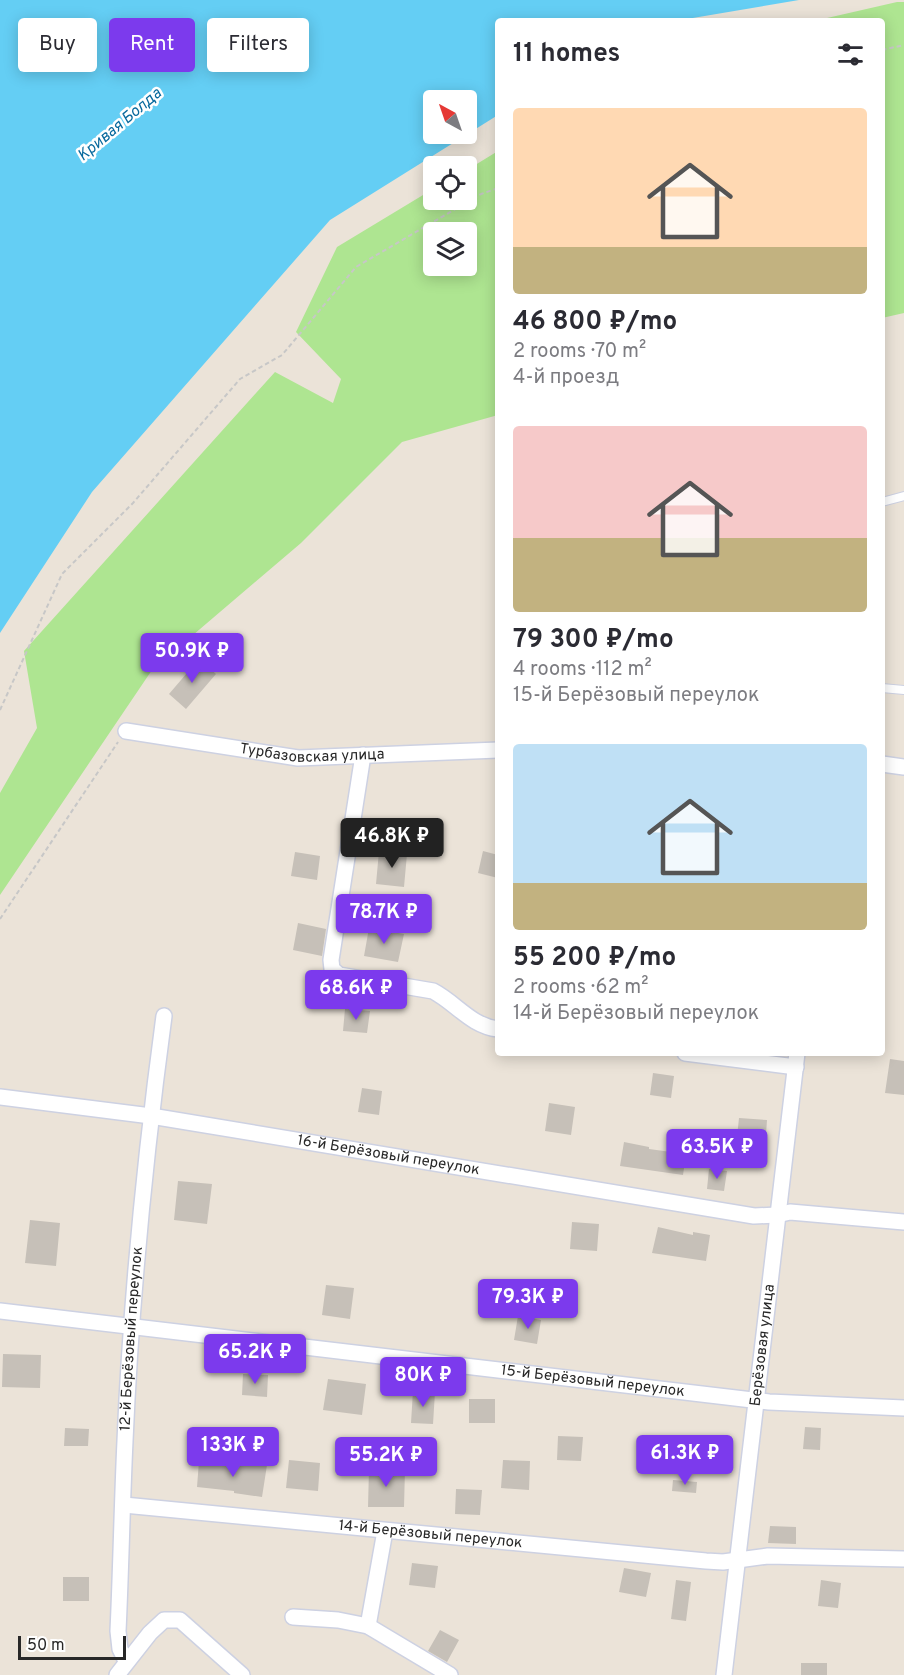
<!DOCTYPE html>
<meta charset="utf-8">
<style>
:root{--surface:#fff;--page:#f2f2f3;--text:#2b2b33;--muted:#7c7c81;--accent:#7c3aed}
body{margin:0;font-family:Overpass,sans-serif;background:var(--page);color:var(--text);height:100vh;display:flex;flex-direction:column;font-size:22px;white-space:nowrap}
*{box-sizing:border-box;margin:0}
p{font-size:20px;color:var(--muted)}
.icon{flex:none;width:33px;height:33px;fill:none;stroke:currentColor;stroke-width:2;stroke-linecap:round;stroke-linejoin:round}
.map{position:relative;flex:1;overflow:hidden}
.sheet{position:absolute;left:495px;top:18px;width:390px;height:1038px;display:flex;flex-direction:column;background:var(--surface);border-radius:6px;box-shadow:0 3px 15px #0003}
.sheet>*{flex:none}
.guide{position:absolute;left:18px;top:18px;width:387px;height:54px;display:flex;gap:12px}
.needle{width:39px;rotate:320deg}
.fabs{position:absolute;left:423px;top:90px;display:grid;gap:12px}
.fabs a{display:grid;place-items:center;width:54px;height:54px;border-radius:6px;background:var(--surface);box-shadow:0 3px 15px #0003;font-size:30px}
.scale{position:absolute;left:18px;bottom:15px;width:108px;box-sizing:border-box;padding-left:6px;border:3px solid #282828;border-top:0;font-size:16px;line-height:21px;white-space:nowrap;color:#282828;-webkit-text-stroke:4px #fff;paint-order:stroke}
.price{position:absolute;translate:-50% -51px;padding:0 14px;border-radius:6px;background:var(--accent);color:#fff;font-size:20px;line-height:39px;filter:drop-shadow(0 2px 3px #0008)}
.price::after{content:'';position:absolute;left:50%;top:36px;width:18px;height:14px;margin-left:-9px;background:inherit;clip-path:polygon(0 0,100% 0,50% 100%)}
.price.current{background:#222;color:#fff}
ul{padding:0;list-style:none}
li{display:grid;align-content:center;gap:12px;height:318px;padding:0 18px}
li span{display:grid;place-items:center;height:186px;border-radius:6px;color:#555}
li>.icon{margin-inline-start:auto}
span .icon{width:108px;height:108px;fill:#fffc;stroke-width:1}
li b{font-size:26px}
h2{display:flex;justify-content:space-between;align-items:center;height:72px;padding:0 18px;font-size:26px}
.chip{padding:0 21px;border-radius:6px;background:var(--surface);box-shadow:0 3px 15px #0003;font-size:21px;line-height:54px}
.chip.current{background:var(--accent);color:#fff}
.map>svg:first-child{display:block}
.green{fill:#aee591;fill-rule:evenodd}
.water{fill:#64cef4;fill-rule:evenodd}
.building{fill:#c6c0b8}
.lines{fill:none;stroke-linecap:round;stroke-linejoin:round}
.lane-casing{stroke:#cdd1e2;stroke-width:10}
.street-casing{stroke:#cdd1e2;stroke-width:18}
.path{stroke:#c7c7c7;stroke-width:2;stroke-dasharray:4.5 3;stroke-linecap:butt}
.lane{stroke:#fff;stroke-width:8}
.street{stroke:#fff;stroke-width:15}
.labels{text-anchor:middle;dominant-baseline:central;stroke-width:5;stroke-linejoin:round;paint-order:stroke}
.street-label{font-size:15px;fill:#282828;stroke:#fff}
.water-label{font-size:16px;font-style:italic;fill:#07699d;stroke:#fff}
</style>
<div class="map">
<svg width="904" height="1675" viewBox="0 0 904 1675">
<rect width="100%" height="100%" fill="#ebe3d8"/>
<path class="green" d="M897 2H904V313L882 318V21H814Z
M498 151V415L402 442 301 543 152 670 0 895V793L37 728 24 651 275 372 333 403 341 379 296 332 337 247 433 189 434 200H466L467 170ZM434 232H466V266H434Z"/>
<path class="water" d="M0 0H799L675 21H498V115L330 220 92 492 0 633ZM434 100H466V134H434Z"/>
<path class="building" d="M199 659 216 674 186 709 169 694Z
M379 851 407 854 404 887 376 884Z
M483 851 498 855V878L478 873Z
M295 852 320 856 317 880 291 876Z
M298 923 326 929 322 956 293 950Z
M369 928 404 934 398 962 364 956Z
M345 1009 370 1011 367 1033 343 1031Z
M890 1059 904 1061V1095L885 1093Z
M653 1073 674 1076 671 1098 650 1095Z
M362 1088 382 1091 379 1115 358 1112Z
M549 1103 575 1107 571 1135 545 1131Z
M739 1118 767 1120 765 1149 736 1146Z
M624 1142 649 1147V1149L686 1154 683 1175 620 1166Z
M709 1169 727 1171 724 1191 707 1189Z
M178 1181 212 1184 207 1224 174 1220Z
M30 1220 60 1223 56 1266 25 1263Z
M572 1222 599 1224 597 1251 570 1249Z
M658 1227 693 1235V1232L710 1235 706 1261 652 1253Z
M326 1285 354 1288 350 1319 322 1315Z
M518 1316 541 1320 537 1344 514 1340Z
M3 1354 41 1355 40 1388 2 1387Z
M243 1374 268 1375 267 1397 242 1395Z
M328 1379 366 1384 362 1415 323 1410Z
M413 1391 435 1392 433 1424 411 1423Z
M469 1399H495V1423H469Z
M805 1427 821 1428 820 1450 803 1449Z
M65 1428 89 1429 88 1446H64Z
M558 1436 583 1437 581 1461 557 1460Z
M289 1460 320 1463 318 1491 286 1488Z
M503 1460 530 1461 529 1490 501 1488Z
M199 1461 238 1466V1461L267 1465 262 1497 234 1493V1491L197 1487Z
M369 1469H405L404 1507H368Z
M673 1480 697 1482 696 1493 672 1491Z
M456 1489 482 1490 480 1515 455 1514Z
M770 1526 796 1527V1544L768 1543Z
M412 1563 438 1566 435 1588 409 1585Z
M624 1568 651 1573 646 1597 619 1592Z
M63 1577H89V1601H63Z
M676 1580 691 1582 686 1621 671 1619Z
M821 1580 841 1583 838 1608 818 1606Z
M440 1630 459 1640 447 1662 428 1651Z
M801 1663H827V1675H801Z"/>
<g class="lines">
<defs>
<path id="lane" d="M882 502 904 496
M882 688 904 690"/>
<g id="street">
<path id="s1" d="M126 731 298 758 498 750"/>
<path d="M363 755 331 960 332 969 339 975 433 991C456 1003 471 1026 498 1029"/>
<path d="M882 764 904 767"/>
<path d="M685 1053 796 1067"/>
<path id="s2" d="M0 1097 151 1116 754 1216 777 1215 790 1212 904 1222"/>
<path id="s3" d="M0 1311 769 1402 904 1408"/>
<path id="s4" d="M124 1505 706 1561 723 1562 768 1556 904 1559"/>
<path d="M293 1617 338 1620 368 1626 450 1675"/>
<path d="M368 1626 385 1531"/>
<path id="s5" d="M126 1661 120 1649 118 1631C121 1568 122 1504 125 1441 131 1299 145 1157 164 1016"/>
<path d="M117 1675 150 1633 164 1620H180L242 1675"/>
<path id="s6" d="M724 1675 797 1053"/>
</g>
</defs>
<use href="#lane" class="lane-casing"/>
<use href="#street" class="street-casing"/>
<path class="path" d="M882 50 904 45
M0 710 62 574 133 503 240 379 282 355 356 267 481 194 498 188
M0 919 118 742"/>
<use href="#lane" class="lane"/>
<use href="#street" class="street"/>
</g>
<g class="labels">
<g class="street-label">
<text stroke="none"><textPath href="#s1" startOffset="188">Турбазовская улица</textPath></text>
<text stroke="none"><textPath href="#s2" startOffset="393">16-й Берёзовый переулок</textPath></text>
<text stroke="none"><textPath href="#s5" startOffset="324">12-й Берёзовый переулок</textPath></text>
<text stroke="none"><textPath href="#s6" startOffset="332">Берёзовая улица</textPath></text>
<text stroke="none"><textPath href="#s3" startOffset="597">15-й Берёзовый переулок</textPath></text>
<text stroke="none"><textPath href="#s4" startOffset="308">14-й Берёзовый переулок</textPath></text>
</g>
<g class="water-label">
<text transform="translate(120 125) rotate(-40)">Кривая Болда</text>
</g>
</g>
</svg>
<div class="fabs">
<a><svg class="needle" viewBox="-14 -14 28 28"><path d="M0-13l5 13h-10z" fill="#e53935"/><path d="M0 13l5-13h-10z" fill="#7c7c81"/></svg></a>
<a><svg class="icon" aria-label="locate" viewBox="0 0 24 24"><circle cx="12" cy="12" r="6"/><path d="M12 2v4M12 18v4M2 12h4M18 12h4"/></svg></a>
<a><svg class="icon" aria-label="layers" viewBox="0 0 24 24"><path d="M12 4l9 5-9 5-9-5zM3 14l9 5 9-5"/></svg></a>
</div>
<div class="scale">50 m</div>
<b class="price" style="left:192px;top:684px">50.9K ₽</b>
<b class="price current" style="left:392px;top:869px">46.8K ₽</b>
<b class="price" style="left:384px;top:945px">78.7K ₽</b>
<b class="price" style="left:356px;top:1021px">68.6K ₽</b>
<b class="price" style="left:717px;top:1180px">63.5K ₽</b>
<b class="price" style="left:528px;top:1330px">79.3K ₽</b>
<b class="price" style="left:255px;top:1385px">65.2K ₽</b>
<b class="price" style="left:423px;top:1408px">80K ₽</b>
<b class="price" style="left:233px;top:1478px">133K ₽</b>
<b class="price" style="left:685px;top:1486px">61.3K ₽</b>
<b class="price" style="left:386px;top:1488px">55.2K ₽</b>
<div class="guide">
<a class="chip">Buy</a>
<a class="chip current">Rent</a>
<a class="chip">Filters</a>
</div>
<section class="sheet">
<h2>11 homes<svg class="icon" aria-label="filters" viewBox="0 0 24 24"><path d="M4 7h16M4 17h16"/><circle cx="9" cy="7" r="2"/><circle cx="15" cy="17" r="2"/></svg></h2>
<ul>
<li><span style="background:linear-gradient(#ffd9b3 75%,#c2b280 0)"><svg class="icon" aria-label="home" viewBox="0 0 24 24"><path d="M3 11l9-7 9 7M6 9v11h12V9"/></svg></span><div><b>46 800 ₽/mo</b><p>2 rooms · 70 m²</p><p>4-й проезд</p></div></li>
<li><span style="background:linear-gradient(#f6c9c9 60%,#c2b280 0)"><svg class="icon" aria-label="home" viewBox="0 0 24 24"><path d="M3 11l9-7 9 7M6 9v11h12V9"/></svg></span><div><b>79 300 ₽/mo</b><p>4 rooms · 112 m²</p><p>15-й Берёзовый переулок</p></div></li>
<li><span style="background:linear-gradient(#bfe0f5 75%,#c2b280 0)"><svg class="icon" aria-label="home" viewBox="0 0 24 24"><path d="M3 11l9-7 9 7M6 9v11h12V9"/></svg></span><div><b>55 200 ₽/mo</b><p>2 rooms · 62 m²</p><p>14-й Берёзовый переулок</p></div></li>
</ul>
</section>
</div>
